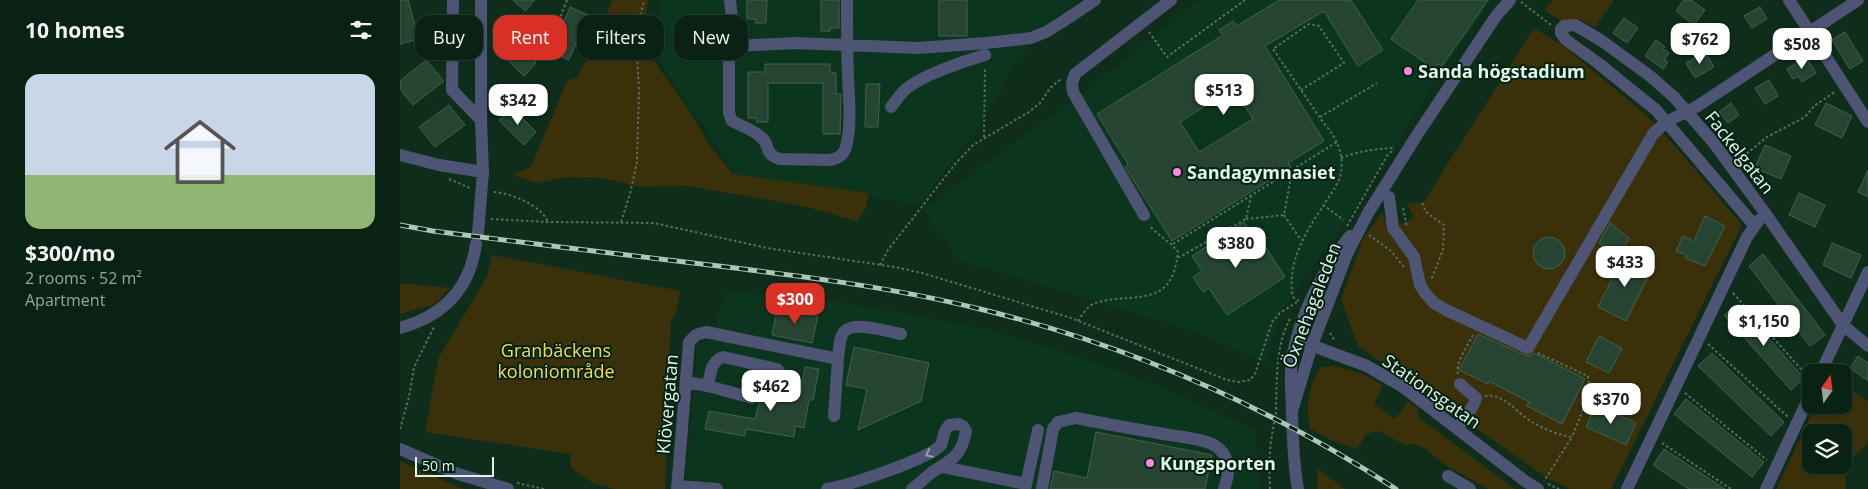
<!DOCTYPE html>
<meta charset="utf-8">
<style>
:root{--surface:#0a2214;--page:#182f22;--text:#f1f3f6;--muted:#99a4a0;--line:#2a3f34;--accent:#d93025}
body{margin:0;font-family:"Open Sans",sans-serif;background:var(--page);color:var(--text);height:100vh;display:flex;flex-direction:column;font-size:19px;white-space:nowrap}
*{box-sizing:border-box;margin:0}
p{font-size:16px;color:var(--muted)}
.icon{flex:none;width:28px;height:28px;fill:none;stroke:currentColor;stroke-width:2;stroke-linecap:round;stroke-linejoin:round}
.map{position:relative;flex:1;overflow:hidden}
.sheet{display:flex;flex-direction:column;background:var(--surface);width:400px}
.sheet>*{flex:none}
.top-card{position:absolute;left:15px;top:15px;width:475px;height:45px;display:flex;gap:10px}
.needle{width:32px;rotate:14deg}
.tools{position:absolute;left:1402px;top:364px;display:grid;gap:10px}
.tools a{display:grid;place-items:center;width:50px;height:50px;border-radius:10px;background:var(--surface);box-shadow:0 1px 4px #0004,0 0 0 1px var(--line);font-size:25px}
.scale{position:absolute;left:15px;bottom:12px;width:79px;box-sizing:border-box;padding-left:5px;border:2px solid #e3f5e8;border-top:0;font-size:14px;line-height:18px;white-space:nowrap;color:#e3f5e8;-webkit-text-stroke:4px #042312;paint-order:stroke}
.price{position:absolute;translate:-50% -42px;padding:0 11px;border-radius:10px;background:#fff;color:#222;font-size:16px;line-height:32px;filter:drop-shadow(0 1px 2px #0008)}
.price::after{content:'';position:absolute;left:50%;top:30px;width:15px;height:11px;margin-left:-8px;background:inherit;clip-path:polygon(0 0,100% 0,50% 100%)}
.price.selected{background:var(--accent);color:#fff}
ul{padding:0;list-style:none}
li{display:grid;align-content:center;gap:10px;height:265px;padding:0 25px}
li+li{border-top:1px solid var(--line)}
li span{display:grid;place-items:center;height:155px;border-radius:15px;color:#555}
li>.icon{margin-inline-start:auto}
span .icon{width:90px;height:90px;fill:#fffc;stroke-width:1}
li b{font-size:21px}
h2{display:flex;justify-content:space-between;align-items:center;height:60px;padding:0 25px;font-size:21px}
.chip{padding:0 18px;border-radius:15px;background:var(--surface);box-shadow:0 1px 4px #0004,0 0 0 1px var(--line);font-size:18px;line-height:45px}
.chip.selected{background:var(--accent);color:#fff}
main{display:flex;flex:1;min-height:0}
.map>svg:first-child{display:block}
.built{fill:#0c351e}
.green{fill:#3a310b;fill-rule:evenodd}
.building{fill:#254431;stroke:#42624d;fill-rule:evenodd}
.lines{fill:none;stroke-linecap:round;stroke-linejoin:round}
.path{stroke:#567060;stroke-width:2;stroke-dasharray:2.5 2.5;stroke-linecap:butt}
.minor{stroke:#4e5574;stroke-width:12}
.rail-casing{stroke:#b0c5b7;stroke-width:5}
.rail{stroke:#042312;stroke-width:3;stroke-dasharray:9;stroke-linecap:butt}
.oneway{stroke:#919da8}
.poi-dot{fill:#fc86e4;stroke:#042312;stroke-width:2}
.labels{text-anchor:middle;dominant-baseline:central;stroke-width:4;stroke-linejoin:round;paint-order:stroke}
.poi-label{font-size:18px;font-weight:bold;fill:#e3f5e8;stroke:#042312;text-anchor:start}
.street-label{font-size:18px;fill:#e3f5e8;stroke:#042312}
.park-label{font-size:18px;fill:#f8d95d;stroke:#042312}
</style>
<main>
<section class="sheet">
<h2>10 homes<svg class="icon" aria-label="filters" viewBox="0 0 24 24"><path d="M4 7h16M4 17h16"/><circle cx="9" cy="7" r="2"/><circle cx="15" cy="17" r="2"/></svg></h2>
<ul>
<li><span style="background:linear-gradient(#c9d6e8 65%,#8fb573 0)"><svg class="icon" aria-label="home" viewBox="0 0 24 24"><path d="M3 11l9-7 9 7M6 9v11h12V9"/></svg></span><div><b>$300/mo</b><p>2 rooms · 52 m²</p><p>Apartment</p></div></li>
</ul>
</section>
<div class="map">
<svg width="1468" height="489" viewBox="0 0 1468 489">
<rect width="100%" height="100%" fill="#0e2d1b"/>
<path class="built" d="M263 0H681L654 19 616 61 580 126 519 205 336 174 247 43Z
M799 0H1092L1035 82 960 202 879 314 866 363 791 330 559 260 523 210 704 77Z
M323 292 421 299 587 329 669 354 753 384 855 430 860 489H285L297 346 307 339 313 340Z"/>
<path class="green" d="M212 0H248L243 42 261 71 292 115 308 143 333 174 469 193 466 208 457 221 403 206 288 186 241 187 201 178 165 177 138 183 114 175 131 167 167 81 178 77 202 26Z
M1154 0H1214L1195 27 1179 19 1163 22 1144 10Z
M1134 28 1162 45 1246 115 1276 147 1342 225 1211 489H1170L1147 478 958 346 941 299 963 239 982 212 989 229 1014 218 1007 203H1023Z
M92 255 280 291 276 312 271 320 265 489H214L193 483 177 473 171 466 170 454 25 432 38 359 87 277Z
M0 283 50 288 35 304 0 314Z
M936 366 962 374 983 385 974 404 995 419 1008 402 1018 407 1019 418 1115 489H1088L1047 466 1027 450 1015 444 1005 445 979 431 966 434 957 449 930 440 909 428C907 406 907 384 922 367Z
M1444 385 1468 402V441C1465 447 1462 449 1457 453 1445 463 1445 474 1446 489H1376L1416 405H1444ZM1411 432H1444V465H1411Z
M0 461 60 488 66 489H0Z
M918 469 945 489H918Z"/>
<path class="building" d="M0 0H8L19 39 0 44Z
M113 0H135L125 11Z
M347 0H367L366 23H356V19H347Z
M421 0H439V28H430V31H421Z
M539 0H567V36H539Z
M879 0H951L983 50 958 66 924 11 865 46 924 141 888 163 891 167 772 241 725 167 728 164 697 114 823 35 819 30 833 21 837 26ZM833 88 853 119 799 152 780 122Z
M1018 0H1088L1042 66 1037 64 1034 69 991 39Z
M1284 0H1291L1305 10 1294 25 1276 11Z
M170 7 188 15 169 60 151 52Z
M1360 7 1367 19 1352 28 1344 16Z
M1224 18 1238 28 1227 43 1213 33Z
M1445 32 1463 61 1450 69 1432 40Z
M112 39 136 63 124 76 99 51Z
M1256 40 1265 47 1263 49 1269 53 1264 60 1268 62 1263 69 1245 56Z
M1305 52 1314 67 1295 78 1286 63Z
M1406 57 1416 73 1402 82 1398 76 1393 79 1387 69Z
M26 60 44 81 13 105 0 89V81Z
M365 64H430V72L436 73V94H441L440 134H423V83H368V122H357V118H348V72H365Z
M1369 80 1378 96 1365 104 1355 88Z
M466 84H480L478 127H465Z
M1331 103 1339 115 1328 123 1319 112Z
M1426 103 1452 116 1442 138 1415 125Z
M49 105 65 125 35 147 19 127Z
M112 108 136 132 124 145 99 120Z
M1365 145 1391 156 1381 179 1355 168Z
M1468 170V197L1458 192Z
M1399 193 1425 205 1415 227 1389 215Z
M1305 216 1325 226 1305 266 1285 258 1287 255 1276 251 1283 236 1294 241Z
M844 222 861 248 865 246 885 277 827 315 809 288 803 292 793 277 802 271 792 256Z
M1210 223 1230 239 1216 256 1199 243Z
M1133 253a16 16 0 1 1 32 0a16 16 0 1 1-32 0Z
M1432 243 1461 255 1451 278 1423 265Z
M1363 254 1425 335 1410 346 1349 266Z
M1224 255 1252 269 1226 321 1198 307Z
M1338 304 1404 378 1391 390 1324 315Z
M378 307 418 316 412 343 372 335Z
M1078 334 1125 355 1129 356 1134 353 1185 379 1162 424 1127 406 1129 402 1089 381 1088 384 1059 370Z
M1199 336 1222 348 1209 373 1186 362Z
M454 347 529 363 521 401 458 430 467 389 446 385Z
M1312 353 1384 422 1371 436 1298 366Z
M1458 356 1468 363V381L1450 368Z
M405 367 419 369 413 400H409L404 428 395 426 394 437 346 429 345 436 305 429 309 411 355 419 360 400V389L372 391 378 396 386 393 400 395Z
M1286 399 1364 462 1352 477 1274 414Z
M1196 404 1236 423 1226 445 1186 427Z
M696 432 812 455 805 489H650L654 471 687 478Z
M1264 449 1325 489H1289L1253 465Z"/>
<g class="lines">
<path class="path" d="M1121 2 1151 25
M749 32 767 57 845 0
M148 49 167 0
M920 117 977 83
M584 137 585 67
M941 158C958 151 976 149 994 148
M1339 160 1367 137 1405 117 1414 106 1436 91
M49 179 70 188
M94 192C111 193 142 206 148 222
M1022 203 1026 212 1044 225 1043 250 1031 280
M923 205 944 220
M1003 208 1007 227
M884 215 901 240
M91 219 148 222 254 223 367 248 495 267 522 273 671 318 827 380 839 382 850 380 855 374 872 322 880 313 897 302
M846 219 884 215 892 171
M221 222 230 194 237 162 239 90 236 36 244 0
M947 226 987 156 994 149
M969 235 991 251 1004 267
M773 244 937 142
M778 258 846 219 851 196
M480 265 488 250 556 163 573 145 629 112 640 103 650 88 662 78
M1333 293 1409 378
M899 301 893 297C886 262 907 230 925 203 931 193 939 184 941 173 943 164 941 152 937 143 933 133 924 124 918 115 903 93 888 71 873 49L909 24 919 26 944 63 901 90
M678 321C682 315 686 308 693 304 700 301 709 300 716 299 754 296 773 296 778 252 770 241 758 236 749 225
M930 333 935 341
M1308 344 1388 417
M1138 353 1188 376 1190 392 1172 437
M1058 374C1055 362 1068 346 1073 335
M1285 393 1367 460
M1085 396C1105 393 1116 413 1132 422 1144 429 1158 435 1172 437L1144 481
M0 429 9 397 14 367 34 327
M1262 443 1331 489
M117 483 144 489
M1148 484 1159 489
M870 489C869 471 869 453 872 435 873 427 875 420 876 412 877 381 875 345 891 317"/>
<path class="minor" d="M53 0 52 90 81 120
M330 0 335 46
M447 0C447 26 447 51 448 77 449 98 452 130 445 150 442 156 436 159 430 160L379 159C363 153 371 146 362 138 354 130 342 126 332 121L329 113V56L330 50 335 46 395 43 518 48 586 43 631 38 646 32 662 22 695 0
M1389 0 1468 122
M491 107C496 101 500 94 506 89 523 75 564 61 585 55
M0 155 39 165 83 172
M989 197 993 228 1014 257 1020 285 1025 293 1034 303 1046 310 1128 348 1253 134 1266 122 1296 107 1458 0
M744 215 673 92 672 83 675 74 771 0
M1354 225 1256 110 1198 63 1166 40 1161 33V29L1164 26 1175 25 1202 41 1250 76 1274 97 1313 142 1365 213 1443 325 1468 346
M78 233 83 172 81 120V0
M0 328C43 316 70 289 76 244
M905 343 967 366 1003 387 1125 481 1138 489
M438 359C439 350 439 338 444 332 453 320 488 332 501 334
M1421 372 1468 272
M286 382 308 386C311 373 310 362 323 357L377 369 382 375 380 388
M308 386 352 398
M892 411 912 345 947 254 968 213 1017 135 1096 16 1110 0
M1057 429 1073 406 1076 398 1060 384
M0 449 58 474 108 489
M543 467 626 484
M1048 476 1070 489
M278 486 317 489
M277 489 289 342 296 335 306 332 438 359 434 416
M427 489C447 486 529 459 541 445L545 431 549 425 559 424 563 426 566 431C561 458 551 459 531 473 525 478 519 484 512 489
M625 489 638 430
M642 489 653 429 658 422 676 418C707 424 738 430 770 435 782 437 804 439 814 445 831 455 830 474 824 489
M898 489C893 463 893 439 892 413 892 395 889 378 892 360 898 318 924 268 950 236
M1227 489 1347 237 1359 220
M1366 489 1411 393"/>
<defs>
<path id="rail" d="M0 225 33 231C125 243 218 254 310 265 400 276 491 287 580 309 728 345 868 406 996 489"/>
</defs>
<use href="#rail" class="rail-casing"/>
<use href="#rail" class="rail"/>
</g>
<defs><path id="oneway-chevron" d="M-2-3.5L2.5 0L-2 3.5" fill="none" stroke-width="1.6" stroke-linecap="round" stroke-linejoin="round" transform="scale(1.25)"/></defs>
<use class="oneway" href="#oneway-chevron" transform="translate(529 454) rotate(153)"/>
<g class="poi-dot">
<circle cx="1008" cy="71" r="5"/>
<circle cx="777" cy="172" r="5"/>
<circle cx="750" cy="463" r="5"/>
</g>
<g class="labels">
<g class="poi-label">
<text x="1018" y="71">Sanda högstadium</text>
<text x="787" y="172">Sandagymnasiet</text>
<text x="760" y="463">Kungsporten</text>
</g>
<g class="street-label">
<text transform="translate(1340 152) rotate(52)">Fackelgatan</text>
<text transform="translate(911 305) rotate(-69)">Öxnehagaleden</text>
<text transform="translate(1032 391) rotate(35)">Stationsgatan</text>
<text transform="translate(267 404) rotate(-85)">Klövergatan</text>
</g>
<g class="park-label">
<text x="156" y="350">Granbäckens<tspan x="156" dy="21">koloniområde</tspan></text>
</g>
</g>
</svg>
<div class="tools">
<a><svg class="needle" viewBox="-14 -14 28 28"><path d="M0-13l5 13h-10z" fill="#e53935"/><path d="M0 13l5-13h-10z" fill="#99a4a0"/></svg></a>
<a><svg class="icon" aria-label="layers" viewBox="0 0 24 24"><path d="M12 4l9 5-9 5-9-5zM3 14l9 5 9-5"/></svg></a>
</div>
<div class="scale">50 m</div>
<b class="price" style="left:1300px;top:65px">$762</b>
<b class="price" style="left:1402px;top:70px">$508</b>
<b class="price" style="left:824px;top:116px">$513</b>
<b class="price" style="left:118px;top:126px">$342</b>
<b class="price" style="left:836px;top:269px">$380</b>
<b class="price" style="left:1225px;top:288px">$433</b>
<b class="price selected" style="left:395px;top:325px">$300</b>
<b class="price" style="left:1364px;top:347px">$1,150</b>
<b class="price" style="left:371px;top:412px">$462</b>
<b class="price" style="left:1211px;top:425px">$370</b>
<div class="top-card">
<a class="chip">Buy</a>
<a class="chip selected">Rent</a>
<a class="chip">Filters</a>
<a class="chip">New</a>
</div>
</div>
</main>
